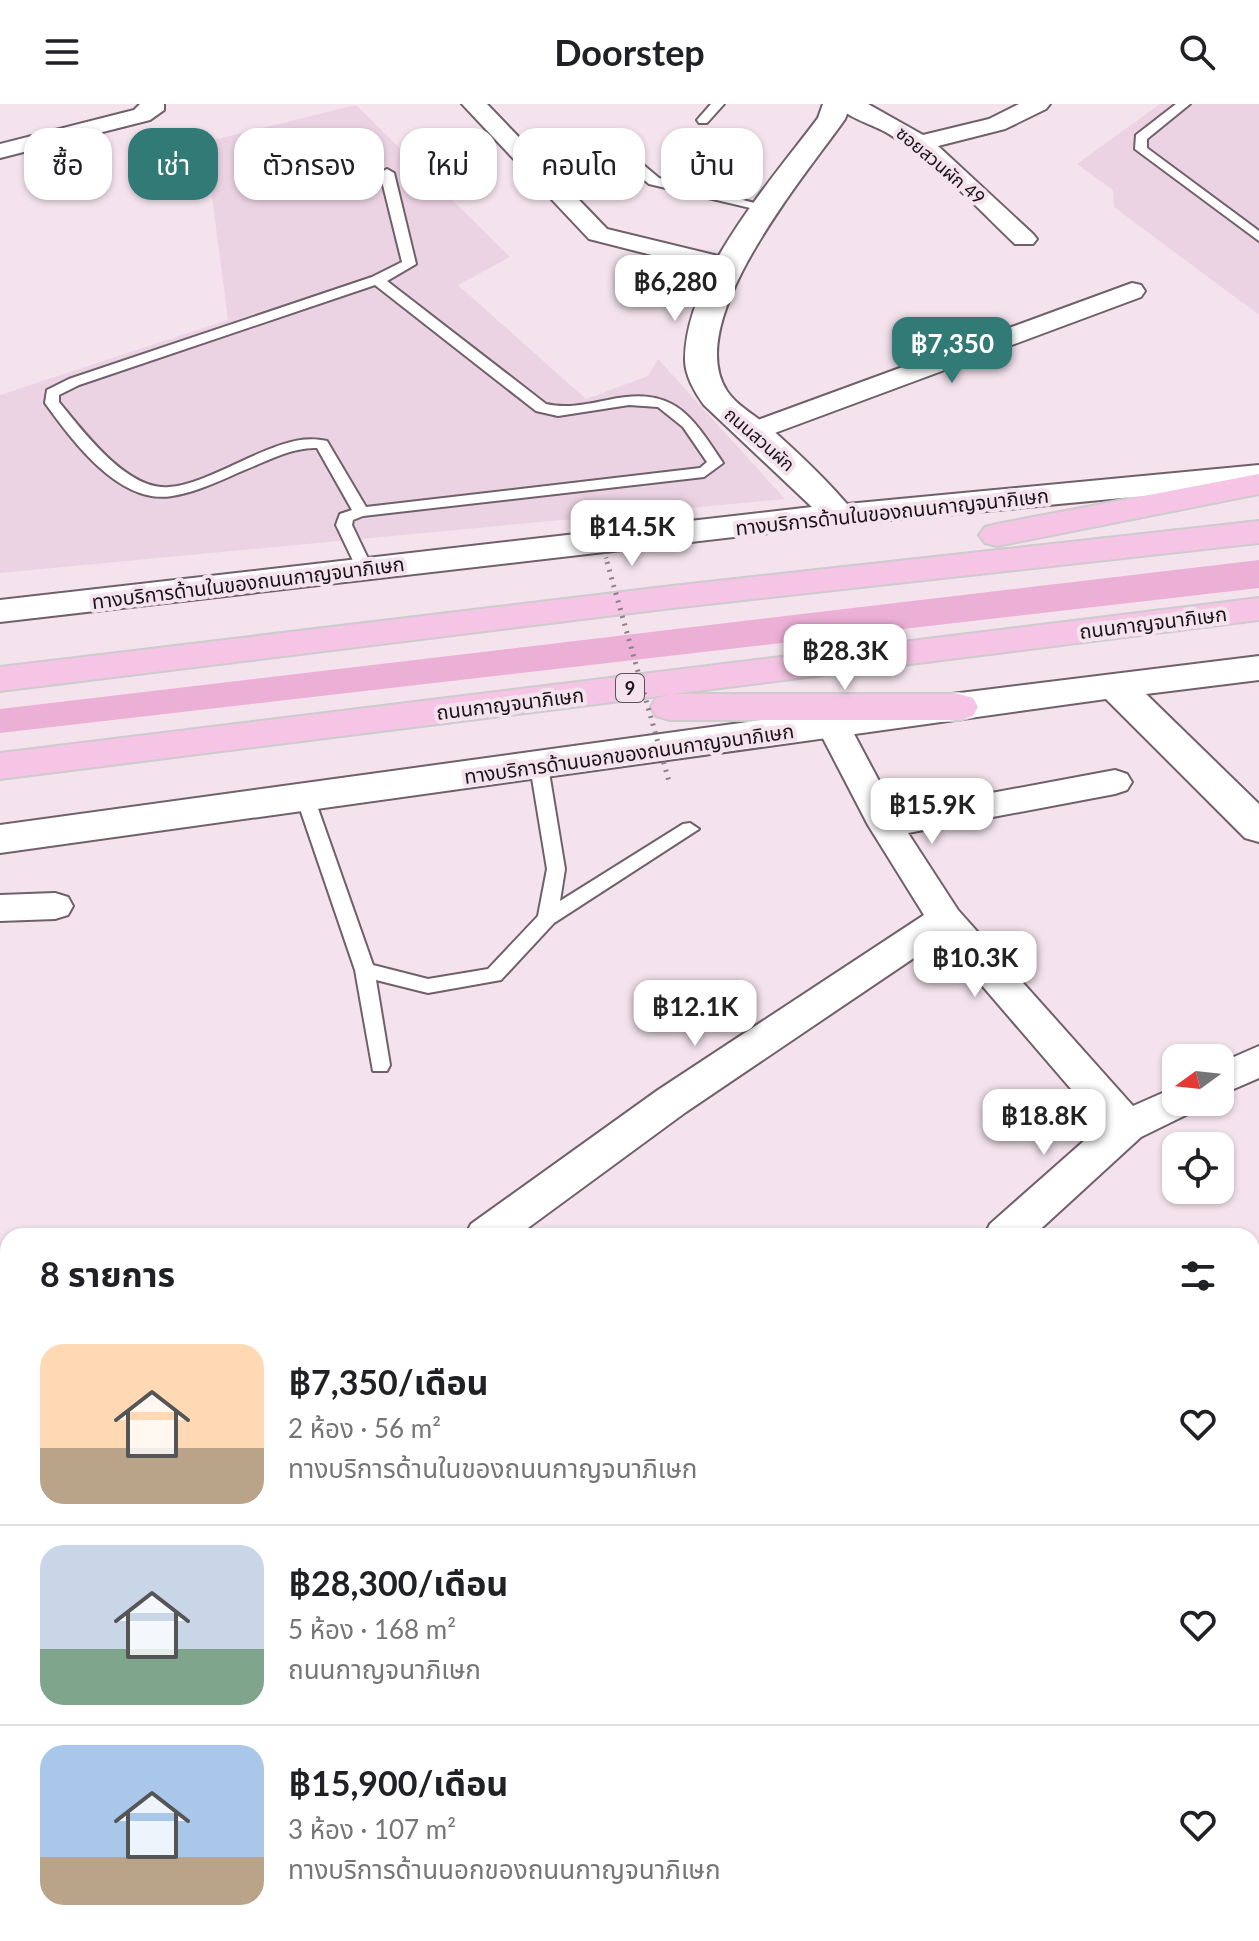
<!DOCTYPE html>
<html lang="th">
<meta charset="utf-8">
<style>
:root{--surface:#fff;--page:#f2f2f2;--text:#202124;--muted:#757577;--line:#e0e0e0;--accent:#317a76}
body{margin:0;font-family:Lato,"Noto Sans Thai",sans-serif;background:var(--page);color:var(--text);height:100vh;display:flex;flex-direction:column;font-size:30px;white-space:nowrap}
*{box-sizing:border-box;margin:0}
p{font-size:26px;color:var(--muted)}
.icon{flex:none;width:44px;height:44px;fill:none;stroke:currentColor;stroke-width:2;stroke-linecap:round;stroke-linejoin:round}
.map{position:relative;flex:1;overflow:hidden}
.details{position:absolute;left:0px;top:1124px;width:1260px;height:714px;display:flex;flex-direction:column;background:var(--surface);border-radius:24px 24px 0 0;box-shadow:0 2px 6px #0004}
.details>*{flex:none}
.top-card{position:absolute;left:24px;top:24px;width:800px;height:72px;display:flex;gap:16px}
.needle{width:52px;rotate:255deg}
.buttons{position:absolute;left:1162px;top:940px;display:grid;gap:16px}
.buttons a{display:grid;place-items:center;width:72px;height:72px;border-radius:16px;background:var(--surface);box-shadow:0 2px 6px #0004;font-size:40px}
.price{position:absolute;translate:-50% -68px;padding:0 18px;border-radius:16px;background:#fff;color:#222;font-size:26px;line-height:52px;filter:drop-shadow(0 2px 4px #0008)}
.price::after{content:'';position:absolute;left:50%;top:48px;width:24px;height:18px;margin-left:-12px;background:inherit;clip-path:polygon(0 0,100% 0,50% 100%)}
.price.active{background:var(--accent);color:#fff}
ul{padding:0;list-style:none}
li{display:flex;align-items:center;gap:24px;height:200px;padding:0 40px}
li+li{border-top:2px solid var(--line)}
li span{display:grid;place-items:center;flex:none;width:224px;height:160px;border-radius:24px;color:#555}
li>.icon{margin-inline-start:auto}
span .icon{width:96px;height:96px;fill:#fffc;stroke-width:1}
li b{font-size:34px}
h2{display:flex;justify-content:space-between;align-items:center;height:96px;padding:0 40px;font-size:34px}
.chip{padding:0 28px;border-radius:24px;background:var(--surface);box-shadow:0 2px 6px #0004;font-size:28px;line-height:72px}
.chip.active{background:var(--accent);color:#fff}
header{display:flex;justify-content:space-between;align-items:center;height:104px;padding:0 40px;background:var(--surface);font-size:36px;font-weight:700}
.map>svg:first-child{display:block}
.built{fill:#ecd3e3}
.green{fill:#ecb0d7}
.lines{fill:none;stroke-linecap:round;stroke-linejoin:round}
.lane-casing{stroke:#6f6069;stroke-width:4}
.street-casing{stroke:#6f6069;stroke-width:4}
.secondary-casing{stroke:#6f6069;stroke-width:4}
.highway-casing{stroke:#cdcbcc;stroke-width:4}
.lane{fill:#fff;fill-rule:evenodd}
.street{fill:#fff;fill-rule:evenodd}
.secondary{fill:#fff;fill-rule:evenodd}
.highway{fill:#f6c4e4;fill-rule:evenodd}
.path-bridge-far1{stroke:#8d8188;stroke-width:4;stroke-dasharray:1 4;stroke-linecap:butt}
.path-bridge{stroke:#8d8188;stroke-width:5;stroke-dasharray:2 6;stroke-linecap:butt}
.labels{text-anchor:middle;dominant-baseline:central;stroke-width:8;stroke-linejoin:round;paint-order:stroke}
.far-street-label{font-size:18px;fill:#1a1418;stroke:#f4e3ed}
.shield{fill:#f4e3ed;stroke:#5b5258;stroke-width:2}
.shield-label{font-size:18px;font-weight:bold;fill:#1a1418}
.street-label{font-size:20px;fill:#1a1418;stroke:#f4e3ed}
</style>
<header><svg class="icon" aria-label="menu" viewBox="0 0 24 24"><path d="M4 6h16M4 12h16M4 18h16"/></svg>Doorstep<svg class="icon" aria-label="search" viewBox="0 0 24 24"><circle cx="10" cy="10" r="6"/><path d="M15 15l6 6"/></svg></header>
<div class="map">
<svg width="1259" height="1837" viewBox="0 0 1259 1837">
<rect width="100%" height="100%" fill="#f4e3ed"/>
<path class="built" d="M1160 0H1259V211L1114 103 1113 86 1077 60Z
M356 1 510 153 458 181 586 295 648 272 658 255 785 395 0 469V291L228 216 205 38Z"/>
<path class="green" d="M1259 456V484L0 629V605Z"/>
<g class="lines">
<defs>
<path id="lane" d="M711 0H724L707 19H699L697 16Z
M1176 0H1190L1147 35V44L1259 127V137L1135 45 1136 31Z
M617 47H627L659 74 774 104 767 108 649 80 617 53Z
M387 65 394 69 416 160 387 177 546 300C567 305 587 300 608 296 673 282 690 309 723 359L704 373 363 412 353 416 352 421 373 465 365 470 357 465 336 421 340 410 352 406 317 344C293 343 269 356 247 365 223 375 198 388 172 392 119 401 72 336 45 299L47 286 69 275 372 173 402 158 380 69ZM375 181 536 307 558 312 629 301 658 303 683 323 707 358 700 364 366 403 327 337C306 332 287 338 267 346 239 357 198 381 169 383 127 387 83 327 59 298V291L79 281Z
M539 656 548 662 565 765 560 797 683 720 690 719 699 725 554 819 501 876 428 889 376 876 390 961 387 967H373L355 866 297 696 306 690 315 696 373 861 428 875 488 865 538 812 547 765 530 662Z"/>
<path id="street" d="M140 0H164V6L150 16 0 54V40L134 6Z
M462 0H487L607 125 739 157 743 163 739 169 730 171 589 135Z
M836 0H868L923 31 989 15 1019 0H1050L1046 5 1005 25 938 42 1033 130 1037 135 1033 140H1015C975 102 937 59 889 30 875 21 846 14 836 0Z
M1132 179 1141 181 1145 187 1141 193 764 333 754 336 744 333 740 327 744 321Z
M833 610 845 613 895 707 1115 666 1127 670 1132 678 1127 686 1115 690 908 729 958 806 1133 1002 1176 983V998H1196L1190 1009 1141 1033 1033 1132H984L990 1120 1102 1021 942 835 686 1008 517 1132H465L471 1120 658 986 924 811 868 721 816 621 821 613Z
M55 789 68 793 73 802 68 811 55 815 0 817V791Z
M1259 942V974L1220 991V959Z
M8 1471V1518L0 1521V1474Z
M197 1830H254L251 1837H194Z"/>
<path id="secondary" d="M823 0H851L845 15C806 71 681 217 727 287 737 302 756 312 769 323 796 347 823 372 847 400L1259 361V381L838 421 0 518V496L812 403 704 301C695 289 685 271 685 256 685 173 770 78 818 14Z
M1259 552V576L1146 590 1259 700V738L1245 734 1106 595 0 749V721L944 591Z"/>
<path id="highway" d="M1259 370V390L997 442 985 439 979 431 985 423 997 420Z
M1259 417V439L672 504 0 587V563L672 482Z
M1259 494V516L673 590H959L973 594 978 603 973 612 959 616H670L656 612 651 603 656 594 668 591 0 675V649Z"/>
</defs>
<use href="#lane" class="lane-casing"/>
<use href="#street" class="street-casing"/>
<use href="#secondary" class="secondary-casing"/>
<use href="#highway" class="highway-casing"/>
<use href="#lane" class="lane"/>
<use href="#street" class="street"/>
<use href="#secondary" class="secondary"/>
<use href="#highway" class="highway"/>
<path class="path-bridge-far1" d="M595 415 608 460"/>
<path class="path-bridge" d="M607 458 670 681"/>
</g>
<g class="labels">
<g class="far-street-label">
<text transform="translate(941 61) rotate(40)">ซอยสวนผัก 49</text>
<text transform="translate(760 335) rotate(41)">ถนนสวนผัก</text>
</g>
<rect class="shield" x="616" y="570" width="28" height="28" rx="6"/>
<g class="shield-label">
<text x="630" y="584">9</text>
</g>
<g class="street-label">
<text transform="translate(892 407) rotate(-6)">ทางบริการด้านในของถนนกาญจนาภิเษก</text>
<text transform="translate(248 478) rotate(-7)">ทางบริการด้านในของถนนกาญจนาภิเษก</text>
<text transform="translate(1153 518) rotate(-7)">ถนนกาญจนาภิเษก</text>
<text transform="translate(510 599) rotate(-7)">ถนนกาญจนาภิเษก</text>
<text transform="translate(629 649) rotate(-8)">ทางบริการด้านนอกของถนนกาญจนาภิเษก</text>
</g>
</g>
</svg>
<div class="buttons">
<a><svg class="needle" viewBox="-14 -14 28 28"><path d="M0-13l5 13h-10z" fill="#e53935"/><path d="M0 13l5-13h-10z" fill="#757577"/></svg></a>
<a><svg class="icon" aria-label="locate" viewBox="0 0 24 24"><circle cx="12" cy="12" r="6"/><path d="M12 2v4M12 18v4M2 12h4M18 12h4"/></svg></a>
</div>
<b class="price" style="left:675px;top:219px">฿6,280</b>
<b class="price active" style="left:952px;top:281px">฿7,350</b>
<b class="price" style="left:632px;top:464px">฿14.5K</b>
<b class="price" style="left:845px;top:588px">฿28.3K</b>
<b class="price" style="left:932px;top:742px">฿15.9K</b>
<b class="price" style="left:975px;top:895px">฿10.3K</b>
<b class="price" style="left:695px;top:944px">฿12.1K</b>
<b class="price" style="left:1044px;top:1053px">฿18.8K</b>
<div class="top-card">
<a class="chip">ซื้อ</a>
<a class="chip active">เช่า</a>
<a class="chip">ตัวกรอง</a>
<a class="chip">ใหม่</a>
<a class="chip">คอนโด</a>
<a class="chip">บ้าน</a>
</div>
<section class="details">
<h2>8 รายการ<svg class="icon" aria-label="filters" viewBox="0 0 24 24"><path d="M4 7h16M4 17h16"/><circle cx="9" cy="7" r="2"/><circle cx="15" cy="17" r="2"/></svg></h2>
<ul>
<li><span style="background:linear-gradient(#ffd9b3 65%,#b9a48a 0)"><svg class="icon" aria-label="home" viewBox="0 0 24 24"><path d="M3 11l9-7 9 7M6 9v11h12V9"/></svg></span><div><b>฿7,350/เดือน</b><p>2 ห้อง · 56 m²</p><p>ทางบริการด้านในของถนนกาญจนาภิเษก</p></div><svg class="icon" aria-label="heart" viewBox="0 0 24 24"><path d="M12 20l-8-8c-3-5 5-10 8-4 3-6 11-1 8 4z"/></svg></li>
<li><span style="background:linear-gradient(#c9d6e8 65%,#7fa58c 0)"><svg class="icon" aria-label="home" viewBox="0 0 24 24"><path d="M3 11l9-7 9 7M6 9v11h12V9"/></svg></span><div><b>฿28,300/เดือน</b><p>5 ห้อง · 168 m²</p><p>ถนนกาญจนาภิเษก</p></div><svg class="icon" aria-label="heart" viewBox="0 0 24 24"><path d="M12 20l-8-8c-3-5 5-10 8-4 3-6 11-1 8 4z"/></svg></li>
<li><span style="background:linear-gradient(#a9c7e8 70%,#b9a48a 0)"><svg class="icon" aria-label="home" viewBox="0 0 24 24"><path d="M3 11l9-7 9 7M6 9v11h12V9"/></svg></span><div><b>฿15,900/เดือน</b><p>3 ห้อง · 107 m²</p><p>ทางบริการด้านนอกของถนนกาญจนาภิเษก</p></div><svg class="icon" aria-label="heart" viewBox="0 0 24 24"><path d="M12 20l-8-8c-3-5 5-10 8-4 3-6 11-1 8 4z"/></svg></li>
</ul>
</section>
</div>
